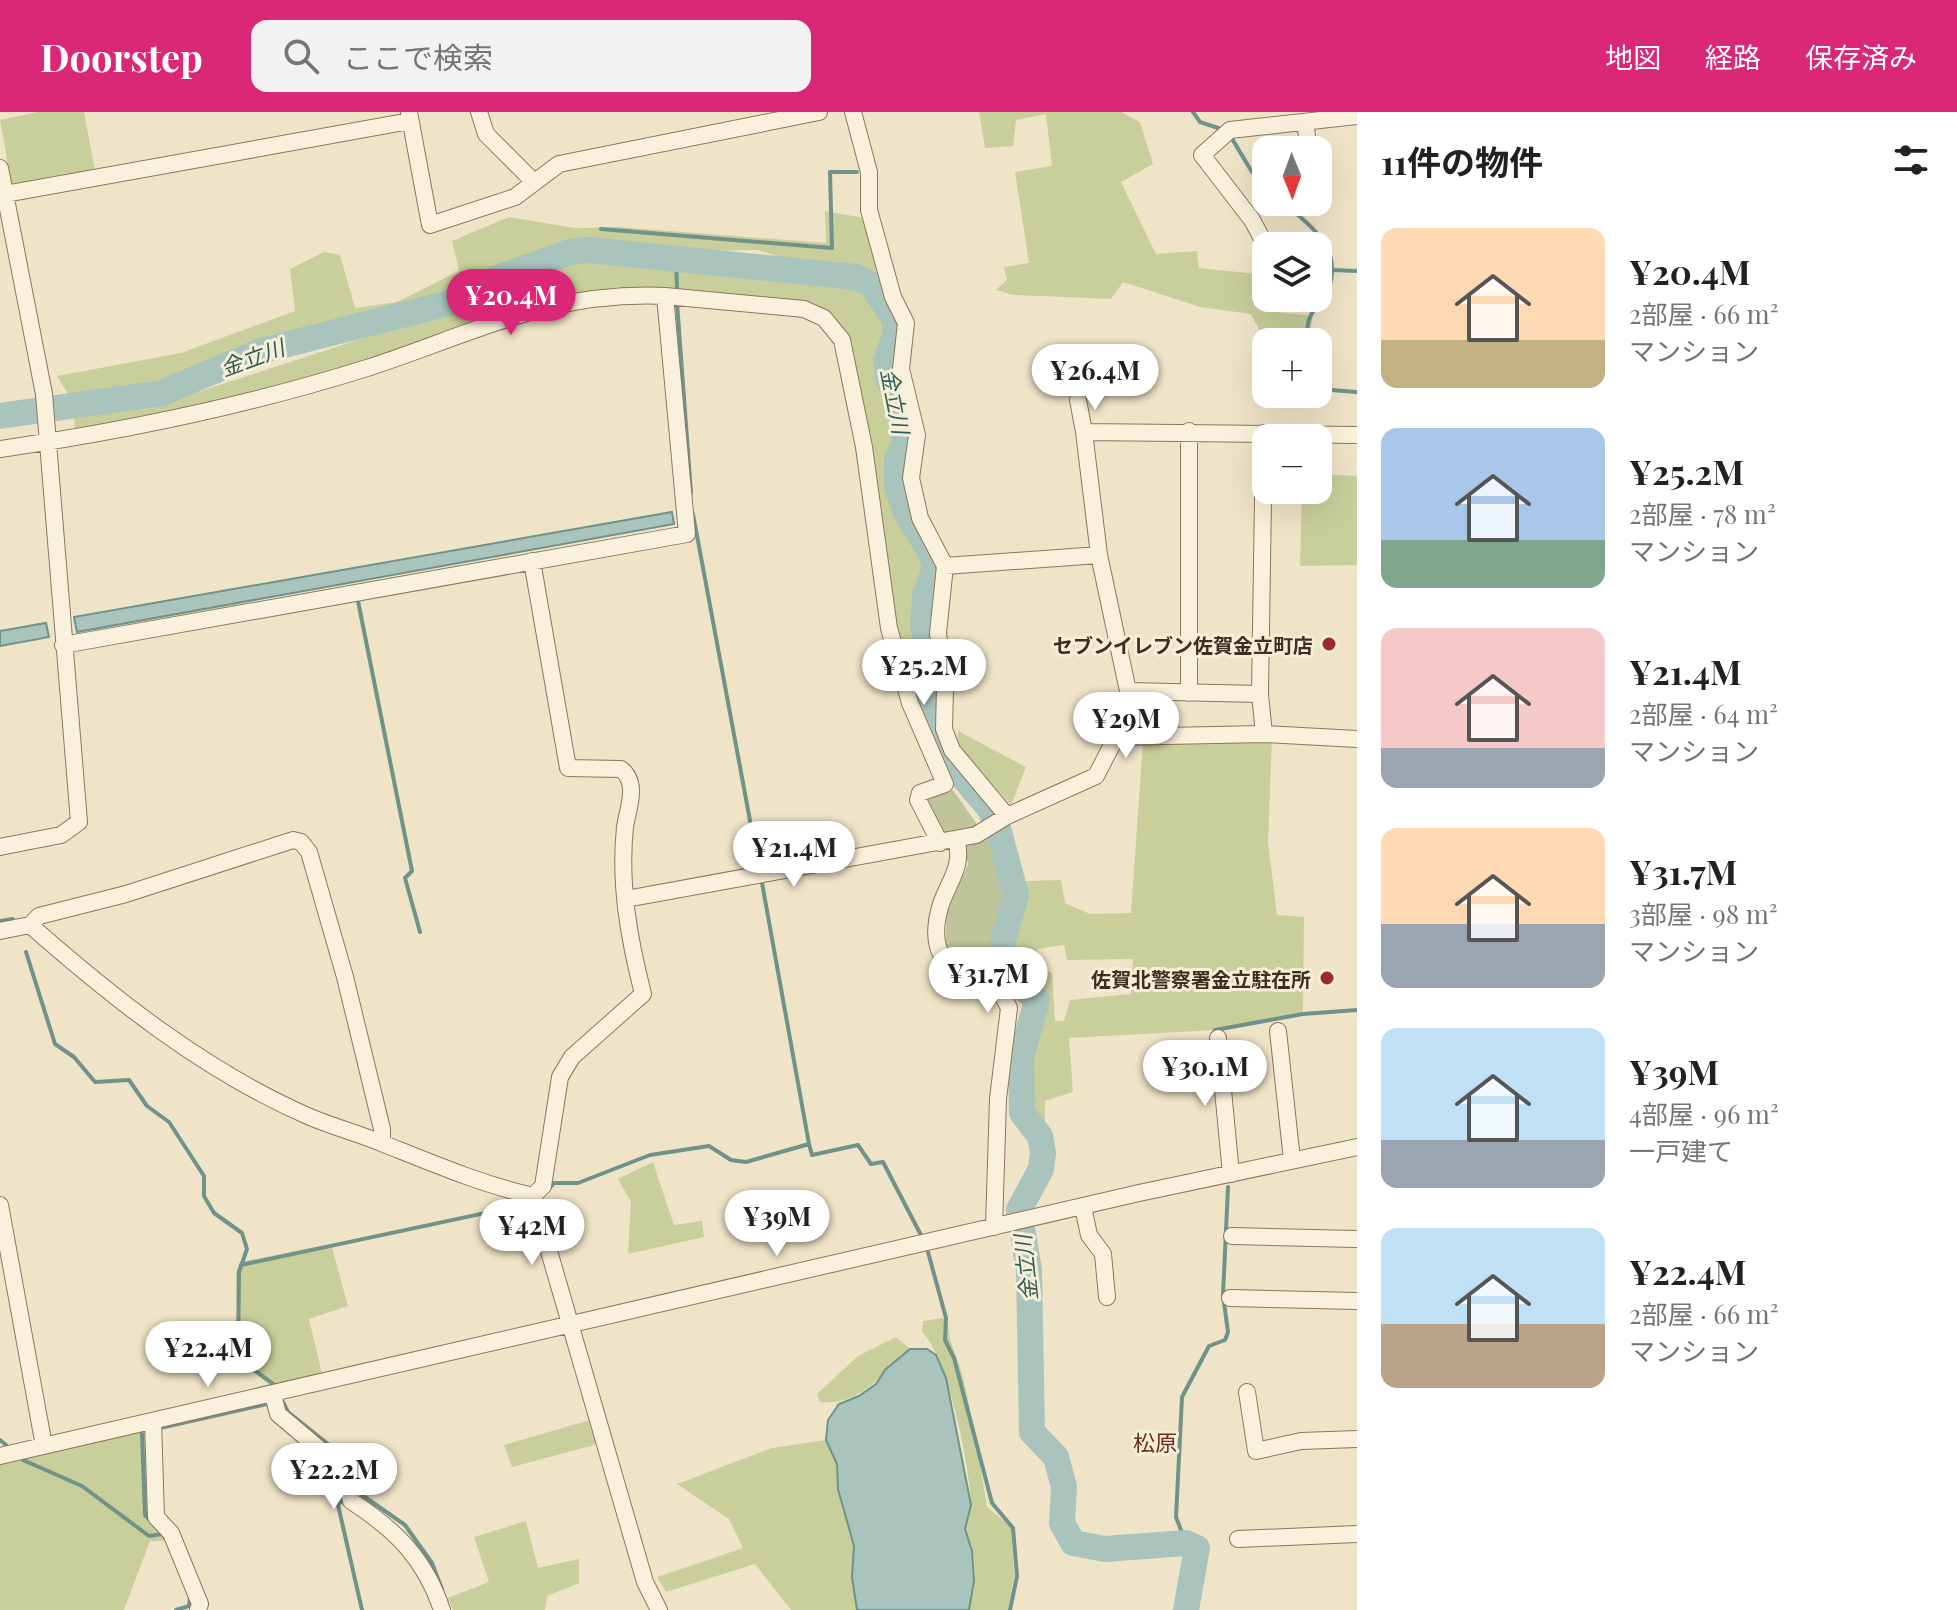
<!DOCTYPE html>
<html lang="ja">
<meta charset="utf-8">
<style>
:root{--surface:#fff;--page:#f2f2f2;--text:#202124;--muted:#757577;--accent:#db2777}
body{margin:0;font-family:"Playfair Display","Noto Sans JP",serif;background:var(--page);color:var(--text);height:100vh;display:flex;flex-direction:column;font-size:30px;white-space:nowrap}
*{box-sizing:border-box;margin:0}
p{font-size:26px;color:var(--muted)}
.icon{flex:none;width:44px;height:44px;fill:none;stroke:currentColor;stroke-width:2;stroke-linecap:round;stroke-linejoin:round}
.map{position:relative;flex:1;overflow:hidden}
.details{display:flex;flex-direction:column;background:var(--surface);width:600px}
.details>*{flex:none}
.needle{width:52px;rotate:179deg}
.fabs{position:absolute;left:1252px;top:24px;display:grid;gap:16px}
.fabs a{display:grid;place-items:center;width:80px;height:80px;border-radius:16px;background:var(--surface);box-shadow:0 8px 32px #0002;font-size:40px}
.price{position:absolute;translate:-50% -68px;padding:0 18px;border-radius:28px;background:#fff;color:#222;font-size:26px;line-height:52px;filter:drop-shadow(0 2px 4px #0008)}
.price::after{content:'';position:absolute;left:50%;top:48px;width:24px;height:18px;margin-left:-12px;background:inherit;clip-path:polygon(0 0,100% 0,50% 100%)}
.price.selected{background:var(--accent);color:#fff}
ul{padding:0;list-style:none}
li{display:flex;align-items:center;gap:24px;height:200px;padding:0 24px}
li span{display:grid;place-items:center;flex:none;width:224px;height:160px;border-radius:16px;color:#555}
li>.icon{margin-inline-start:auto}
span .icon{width:96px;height:96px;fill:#fffc;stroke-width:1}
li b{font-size:34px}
h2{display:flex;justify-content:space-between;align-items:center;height:96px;padding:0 24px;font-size:34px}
header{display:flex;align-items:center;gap:48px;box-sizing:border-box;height:112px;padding:0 40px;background:var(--accent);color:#fff}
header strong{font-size:38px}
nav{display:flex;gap:44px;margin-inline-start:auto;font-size:28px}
.search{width:560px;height:72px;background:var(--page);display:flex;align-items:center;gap:20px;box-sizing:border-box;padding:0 28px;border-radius:16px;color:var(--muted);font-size:30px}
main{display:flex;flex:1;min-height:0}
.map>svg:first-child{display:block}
.green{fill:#c9cf9b;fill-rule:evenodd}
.cemetery{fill:#bfc49a}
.water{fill:#a9c4bc;stroke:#6f938a;stroke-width:2}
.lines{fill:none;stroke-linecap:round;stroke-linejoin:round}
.stream{stroke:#6f938a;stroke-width:4}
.river{stroke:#a9c4bc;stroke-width:26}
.minor-casing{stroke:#8d765c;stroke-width:18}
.minor{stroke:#faf1dc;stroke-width:16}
.poi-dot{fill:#9e2a2b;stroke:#f7eed8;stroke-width:3}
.labels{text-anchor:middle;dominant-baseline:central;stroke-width:6;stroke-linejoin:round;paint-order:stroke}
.poi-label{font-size:20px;font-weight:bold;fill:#3d2e20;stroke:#f7eed8;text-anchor:end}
.water-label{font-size:22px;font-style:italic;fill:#2f5d5a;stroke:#f7eed8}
.neighbourhood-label{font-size:22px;fill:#6b2e1e;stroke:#f7eed8}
</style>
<header>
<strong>Doorstep</strong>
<div class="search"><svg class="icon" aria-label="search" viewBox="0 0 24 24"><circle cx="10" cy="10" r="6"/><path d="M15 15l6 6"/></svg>ここで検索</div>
<nav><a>地図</a><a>経路</a><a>保存済み</a></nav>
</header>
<main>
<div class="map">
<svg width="1357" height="1498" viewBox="0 0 1357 1498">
<rect width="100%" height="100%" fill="#f0e4c8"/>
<path class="green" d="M37 0H84L95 59 12 74 0 8Z
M979 0H1121L1140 10 1153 52 1121 70 1156 142 1197 139 1199 156 1257 162 1265 199 1313 204 1308 230 1266 231 1251 202 1200 195 1123 170 1111 187 1013 183 996 178 1007 168 1004 155 1029 151 1015 60 1052 54 1046 2 1016 8 1013 34 985 36Z
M825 99 864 106 882 161 817 157 758 138 699 139 575 131 498 158 454 184 401 194 233 243 163 274 74 292 57 264 181 241 295 199 290 157 324 140 340 143 355 196 397 190 459 159 452 129 509 105 575 116 618 115 826 131Z
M579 143 863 174 891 217 879 259 894 293 899 322 891 347 893 387 928 457 917 507 929 570 921 605 893 517 847 226 808 193 616 175 514 198 371 247 210 296 75 321 74 303 195 281 468 192 506 167 544 158Z
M1318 362 1357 364V453L1300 454 1302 378H1318Z
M958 619 1026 655 1011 693 957 634Z
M1272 626 1268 730 1277 803 1304 805 1303 902 1215 918 1069 926 1073 980 1045 989V1018L1027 998C1028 980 1025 958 1030 942 1044 896 1057 884 1011 853 1013 824 1023 800 1026 769L1061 768 1065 791 1090 802 1131 801 1143 629ZM1064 833 1067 848 1133 847 1131 882 1070 888 1064 909H1055L1052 861 1034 852 1037 837Z
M653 1050 674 1113 702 1109 704 1125 628 1142 631 1090 618 1067Z
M331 1132 348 1194 309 1207 323 1266 274 1277 237 1247 236 1160 240 1150Z
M948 1205C947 1229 957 1243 963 1265 973 1308 980 1351 987 1395L1011 1415 1014 1464 1008 1498H969C973 1478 977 1457 972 1437 970 1431 966 1425 965 1419 964 1410 971 1400 971 1390 969 1351 948 1245 922 1220L923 1209Z
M896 1225 910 1237C881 1261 862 1294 820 1290L817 1282 858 1244Z
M590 1308 598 1332 512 1355 504 1333Z
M145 1318 150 1403 164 1429H150L124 1498H0V1353Z
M826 1328 837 1352 838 1377 854 1434 852 1465 857 1498H791L755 1452 666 1480 657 1465 743 1436 729 1407 677 1372 772 1336Z
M526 1409 538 1456 579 1447V1471L547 1484 545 1498H453L448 1486 489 1470 474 1425Z"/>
<path class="cemetery" d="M953 678 992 734 1005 792 989 846 945 847 947 800 968 752 962 724H942L926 690V683Z"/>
<path class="water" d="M672 400 674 412 77 520 74 505Z
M46 511 49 525 0 534V519Z
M910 1237H927L936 1243 946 1266 971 1393 965 1417 972 1439 974 1469 969 1498H857L852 1465 854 1434 838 1377 837 1352 826 1328 828 1308 839 1292 859 1284 876 1272 885 1258Z"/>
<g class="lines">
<path class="stream" d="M1193 0 1200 10 1221 17
M1231 25 1252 60 1266 69
M1283 90C1311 115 1344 136 1328 178 1324 188 1314 195 1310 205 1307 212 1307 222 1305 230
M601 117 832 136 830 60H857
M676 148 677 177
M1332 158 1357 159
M677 191 691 381
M1318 277 1357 280
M693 402 759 757
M358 489 412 759 405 766 420 820
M762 771 809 1032
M0 809 13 807
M26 840 55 932 74 945 95 970 129 968 147 994 169 1010 204 1064V1084L214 1101 242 1121 247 1137 239 1160 238 1246 276 1274
M1212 925 1215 918 1303 902 1357 898
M547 1079 554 1071H578L650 1043 709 1034 731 1048 746 1050 809 1032 812 1043 858 1033 871 1052 883 1050 923 1127
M928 1140 946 1206 945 1228 954 1246 992 1391 1013 1416 1017 1464 1010 1498
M241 1153 528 1092
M283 1290 288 1300 348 1348 362 1383 405 1413 432 1451 442 1477
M160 1316 267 1292
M142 1322 145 1403 150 1408
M0 1328 6 1333
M23 1348 82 1374 149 1424 162 1422 165 1426
M343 1387 338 1393 362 1498
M1186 1431 1176 1405 1182 1285 1209 1234 1225 1228 1228 1220 1223 1183 1228 1075
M176 1498 189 1494 190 1485"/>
<path class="river" d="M0 304 162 281 261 239 460 188 500 165 570 140 589 138 856 165 871 172 894 206 896 221 886 250 888 266 900 289 906 324 897 350V373L905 399 932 443 935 456 925 485 923 515 933 556 929 608 935 632 990 697 998 716 1016 783 1002 833 1001 850 1009 864 1037 888 1021 946 1022 1001 1040 1024 1043 1041 1041 1057 1019 1098 1029 1158 1032 1320 1056 1345 1064 1375 1062 1411 1073 1431 1105 1437 1186 1431 1197 1436 1186 1498"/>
<defs>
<path id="minor" d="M409 0 430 113 515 85 559 52 819 0
M479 0 486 22 532 68
M853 0 869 60V98L893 185 906 211 901 257 917 323 911 366 920 406 945 454 938 521 945 576 944 617 952 638 1007 704
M1305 10 1309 38
M0 56 44 282 79 710 61 723 0 735
M0 83 410 9
M1266 134 1252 108 1202 43 1230 18 1357 4
M665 184 804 197 824 206 842 228 864 335 889 516 910 591 945 672 920 681 918 688 940 731
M1078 288 1084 320
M1189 319V581
M1264 321 1260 582 1264 622
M0 337C125 319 246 294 367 256 472 222 549 179 665 184L687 422 63 533
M532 449 568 656 621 657C639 671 628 696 625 715 619 772 629 827 643 882L572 945 560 965 543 1074 533 1084
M945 454 1099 443
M1260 582 1128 579 1099 443 1084 320 1357 323
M956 728C964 753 949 769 941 792 925 844 949 864 997 873L1009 896 998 987 994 1115
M626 787 976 723 1007 704 1096 664 1116 625 1264 622 1357 627
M30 813C114 887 206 960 310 1005 334 1015 360 1022 384 1032 434 1052 481 1072 533 1084
M0 819 30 813 39 804 126 782 293 728 301 730 309 740 345 865 382 1017V1031
M1278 919 1292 1048
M1218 926 1231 1062
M533 1084 645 1470 659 1498
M0 1093 44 1334
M1083 1095 1089 1123 1103 1142 1107 1185
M1232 1124 1357 1127
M1230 1186 1357 1189
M1247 1280 1256 1339 1301 1329 1357 1327
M273 1283 278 1302 342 1356 351 1389C396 1418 425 1447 442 1498
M153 1309 156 1405 171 1421 200 1492 198 1498
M0 1344 1139 1081 1357 1035
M1238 1427 1357 1422"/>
</defs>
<use href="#minor" class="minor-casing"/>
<use href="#minor" class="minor"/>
</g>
<g class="poi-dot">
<circle cx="1329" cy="532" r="8"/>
<circle cx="1327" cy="866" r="8"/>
</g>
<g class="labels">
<g class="poi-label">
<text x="1313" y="532">セブンイレブン佐賀金立町店</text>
<text x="1311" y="866">佐賀北警察署金立駐在所</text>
</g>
<g class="water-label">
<text transform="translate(252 245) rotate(-20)">金立川</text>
<text transform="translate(896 289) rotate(79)">金立川</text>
<text transform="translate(1025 1156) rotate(-96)">金立川</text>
</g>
<g class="neighbourhood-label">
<text x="1155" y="1330">松原</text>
</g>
</g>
</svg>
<div class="fabs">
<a><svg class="needle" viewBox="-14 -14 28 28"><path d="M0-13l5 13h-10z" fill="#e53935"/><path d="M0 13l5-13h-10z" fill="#757577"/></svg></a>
<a><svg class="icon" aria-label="layers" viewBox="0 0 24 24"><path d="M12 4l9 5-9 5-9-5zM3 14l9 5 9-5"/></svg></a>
<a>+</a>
<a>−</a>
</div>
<b class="price selected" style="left:511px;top:225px">¥20.4M</b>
<b class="price" style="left:1095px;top:300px">¥26.4M</b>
<b class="price" style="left:924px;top:595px">¥25.2M</b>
<b class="price" style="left:1126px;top:648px">¥29M</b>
<b class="price" style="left:794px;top:777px">¥21.4M</b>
<b class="price" style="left:988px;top:903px">¥31.7M</b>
<b class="price" style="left:1205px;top:996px">¥30.1M</b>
<b class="price" style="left:777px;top:1146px">¥39M</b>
<b class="price" style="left:532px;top:1155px">¥42M</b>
<b class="price" style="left:208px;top:1277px">¥22.4M</b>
<b class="price" style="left:334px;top:1399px">¥22.2M</b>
</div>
<section class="details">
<h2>11件の物件<svg class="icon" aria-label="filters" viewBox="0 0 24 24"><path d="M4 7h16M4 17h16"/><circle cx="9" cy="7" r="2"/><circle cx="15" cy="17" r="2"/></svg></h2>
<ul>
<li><span style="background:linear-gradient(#ffd9b3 70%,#c2b280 0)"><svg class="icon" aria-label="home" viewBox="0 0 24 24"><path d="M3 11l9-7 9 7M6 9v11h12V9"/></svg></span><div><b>¥20.4M</b><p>2部屋 · 66 m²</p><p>マンション</p></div></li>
<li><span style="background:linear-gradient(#a9c7e8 70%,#7fa58c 0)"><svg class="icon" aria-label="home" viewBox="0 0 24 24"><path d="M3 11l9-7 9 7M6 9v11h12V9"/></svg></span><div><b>¥25.2M</b><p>2部屋 · 78 m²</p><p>マンション</p></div></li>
<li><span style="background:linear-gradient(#f6c9c9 75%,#9aa5b1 0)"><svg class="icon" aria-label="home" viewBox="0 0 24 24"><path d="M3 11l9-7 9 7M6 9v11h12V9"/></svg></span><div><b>¥21.4M</b><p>2部屋 · 64 m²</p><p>マンション</p></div></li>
<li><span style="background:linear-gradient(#ffd9b3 60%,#9aa5b1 0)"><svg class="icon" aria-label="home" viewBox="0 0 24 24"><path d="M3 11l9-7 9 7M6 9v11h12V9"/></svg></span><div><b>¥31.7M</b><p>3部屋 · 98 m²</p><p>マンション</p></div></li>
<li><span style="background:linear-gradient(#bfe0f5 70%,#9aa5b1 0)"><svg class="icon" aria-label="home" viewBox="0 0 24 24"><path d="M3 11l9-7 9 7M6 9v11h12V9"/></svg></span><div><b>¥39M</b><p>4部屋 · 96 m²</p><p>一戸建て</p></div></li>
<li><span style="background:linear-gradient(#bfe0f5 60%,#b9a48a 0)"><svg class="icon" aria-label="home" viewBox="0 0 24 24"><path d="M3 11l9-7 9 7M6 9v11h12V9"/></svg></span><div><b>¥22.4M</b><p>2部屋 · 66 m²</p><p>マンション</p></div></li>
</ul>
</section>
</main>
